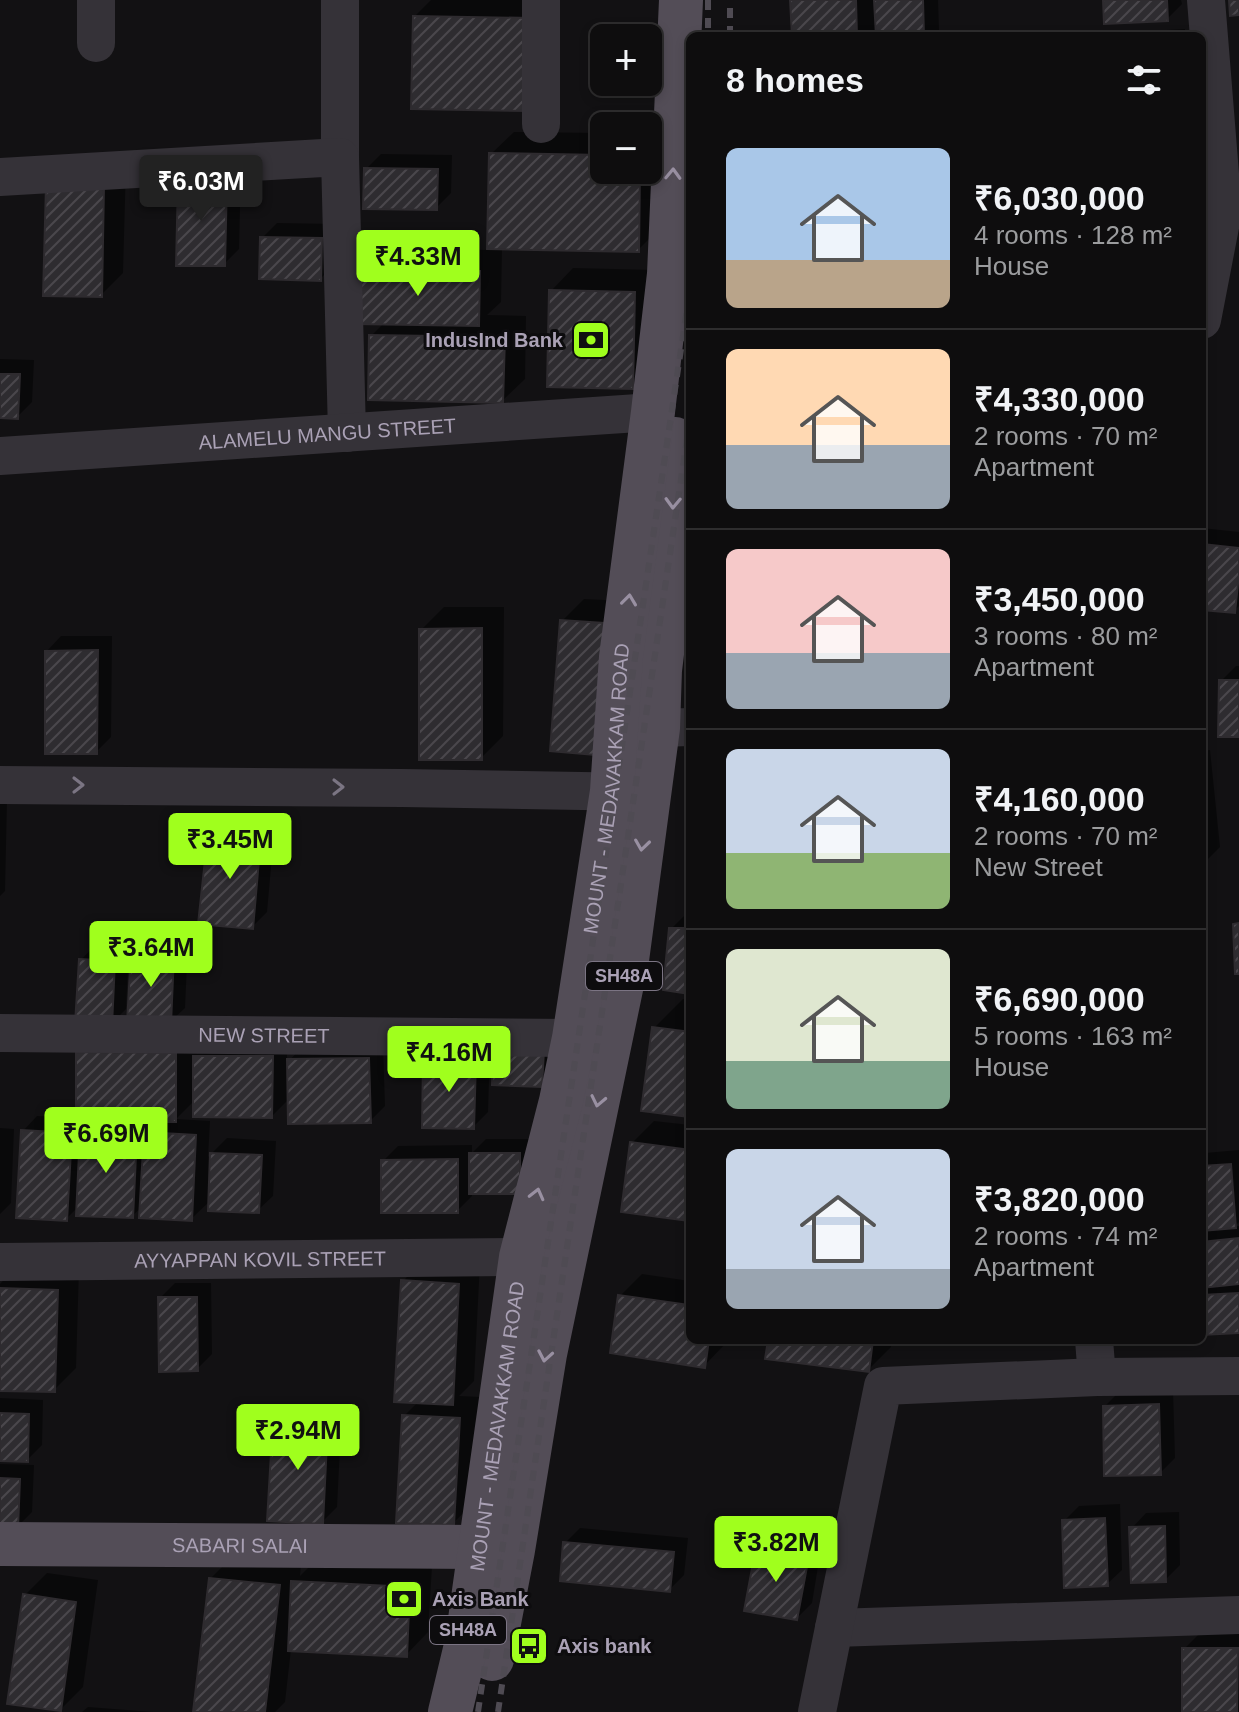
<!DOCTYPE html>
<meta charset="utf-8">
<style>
:root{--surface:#0e0d0e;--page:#1c1b1c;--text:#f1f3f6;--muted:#9b9c9e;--line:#2e2d2e;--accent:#a0ff1d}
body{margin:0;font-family:Arial,sans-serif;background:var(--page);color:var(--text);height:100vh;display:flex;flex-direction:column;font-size:30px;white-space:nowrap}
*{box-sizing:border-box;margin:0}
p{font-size:26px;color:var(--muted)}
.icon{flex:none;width:44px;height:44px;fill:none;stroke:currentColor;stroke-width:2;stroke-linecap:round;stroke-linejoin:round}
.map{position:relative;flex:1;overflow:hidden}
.sheet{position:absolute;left:686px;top:32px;width:520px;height:1312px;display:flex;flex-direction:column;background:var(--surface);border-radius:12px;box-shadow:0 4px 12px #0003,0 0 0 2px var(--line)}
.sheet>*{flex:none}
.controls{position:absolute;left:590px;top:24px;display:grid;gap:16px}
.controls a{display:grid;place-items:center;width:72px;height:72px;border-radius:12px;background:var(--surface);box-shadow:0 4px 12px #0003,0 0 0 2px var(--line);font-size:40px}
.price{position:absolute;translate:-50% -68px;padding:0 18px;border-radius:8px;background:var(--accent);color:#111;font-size:26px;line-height:52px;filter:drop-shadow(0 2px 4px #0008)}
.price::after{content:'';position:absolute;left:50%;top:48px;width:24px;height:18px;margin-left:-12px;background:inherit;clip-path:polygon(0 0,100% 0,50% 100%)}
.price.current{background:#222;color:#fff}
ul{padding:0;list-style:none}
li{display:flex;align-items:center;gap:24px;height:200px;padding:0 40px}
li+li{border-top:2px solid var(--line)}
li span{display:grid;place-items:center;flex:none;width:224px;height:160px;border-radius:12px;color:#555}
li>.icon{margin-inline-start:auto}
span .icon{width:96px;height:96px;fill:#fffc;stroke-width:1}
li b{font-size:34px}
h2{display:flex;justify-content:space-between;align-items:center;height:96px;padding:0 40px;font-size:34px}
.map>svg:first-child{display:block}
.shadow{fill:#0007;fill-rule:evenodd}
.building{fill:url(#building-hatch);stroke:#2e2b2f;stroke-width:2}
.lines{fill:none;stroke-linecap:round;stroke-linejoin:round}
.minor{stroke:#353238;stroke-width:38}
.major{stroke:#534d57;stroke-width:44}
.rail{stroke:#4f4b53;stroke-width:6;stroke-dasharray:10 8;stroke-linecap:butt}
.oneway{stroke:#9990a2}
.oneway2{stroke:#7b7583}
.labels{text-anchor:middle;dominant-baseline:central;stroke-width:6;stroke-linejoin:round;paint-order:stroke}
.shield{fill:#0d0c0e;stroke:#7b7483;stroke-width:2}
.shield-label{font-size:18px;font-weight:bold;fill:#aaa1b5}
.poi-label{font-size:20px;font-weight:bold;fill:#aaa1b5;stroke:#0d0c0e;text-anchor:start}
.street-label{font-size:20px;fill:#aaa1b5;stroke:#0d0c0e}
</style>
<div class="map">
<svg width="1239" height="1712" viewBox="0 0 1239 1712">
<defs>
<pattern id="building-hatch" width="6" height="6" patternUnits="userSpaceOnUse" patternTransform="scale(2)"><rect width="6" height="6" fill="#2e2c30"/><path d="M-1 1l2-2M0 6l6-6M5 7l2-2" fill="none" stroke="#4a474c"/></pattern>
</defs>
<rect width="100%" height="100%" fill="#121113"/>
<path class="shadow" d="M431 0H551L527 109 415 16Z
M792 0H938L939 30 933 36H878L877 28 869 36H794Z
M1105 0H1181L1182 4 1167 19Z
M1185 29V36H1143L1148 31Z
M514 132 604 133V170H648V134L662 135 660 228 638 250 502 248 501 302 487 315 526 316 525 379 502 401 371 336 385 322 358 270 381 248 489 250 491 154Z
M381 154 452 155 451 193 436 208 366 169Z
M70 163 126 164 123 273 101 295Z
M241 165 239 249 224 264 180 180Z
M277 223 336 224 335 264 320 279 262 238Z
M573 268 656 270 654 364 632 387 551 291Z
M0 359 34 360 32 402 17 417 0 416Z
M1202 528 1239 532V606L1234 611 1202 608Z
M584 599 625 601 616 731 562 621Z
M444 607H504L503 736 481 758 421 630Z
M61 636H112L111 737 96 752 47 651Z
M1236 666H1239V735L1221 681Z
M1210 750 1220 847 1202 865V751Z
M0 799 7 800 5 891 0 896Z
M224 818 275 823 267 912 252 927 209 833Z
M690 910V992L671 929Z
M148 938 188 941 185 1008 170 1022 133 953Z
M95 945 129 947 126 1009 111 1024 81 960Z
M683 999 690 1000V1115L654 1028Z
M198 1031 197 1054 210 1041 287 1042V1063L304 1045 383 1044 385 1106 370 1121 290 1098 272 1116 195 1100 176 1119 210 1121 208 1157 227 1138 276 1141 273 1196 258 1210 210 1201 191 1219 142 1207 132 1216 78 1207 66 1219 23 1131 37 1116 78 1118ZM86 1120H96L85 1130Z
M558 1036 556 1070 541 1085 494 1083Z
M440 1045 490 1046 488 1112 473 1127 425 1060Z
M654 1121 690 1125V1219L632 1143Z
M0 1128 14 1129 11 1203 0 1214Z
M486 1139H534L519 1192H472V1196L457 1211 383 1161 398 1146 472 1145V1153Z
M1239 1150V1222L1235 1226H1239V1331L1202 1333V1293L1210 1285 1202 1286V1236L1210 1228 1202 1229V1156L1205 1153Z
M425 1259 480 1262 474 1381 459 1396 481 1397 476 1501 453 1523 404 1416 418 1402 403 1281Z
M17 1266 79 1268 76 1368 54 1390 0 1389V1284Z
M642 1274 690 1281V1340H727L726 1343 704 1366 620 1296Z
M175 1283H211L212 1354 197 1369 160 1298Z
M770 1340H892L891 1347 868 1370Z
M1173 1390 1175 1458 1160 1473 1105 1406 1120 1391Z
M0 1398 43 1400 42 1445 27 1460 0 1459Z
M290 1405 342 1408 337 1507 322 1522 275 1420Z
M0 1464 34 1465 32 1512 17 1527 0 1526Z
M1120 1504 1122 1570 1107 1584 1064 1521 1079 1506Z
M1179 1512 1180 1565 1165 1580 1132 1528 1146 1513Z
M580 1528 688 1538 684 1575 669 1590 565 1543Z
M772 1534 822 1542 812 1603 797 1618 757 1548Z
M233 1556 301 1564 300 1576 316 1560 432 1566 428 1632 406 1655 291 1649 285 1702 275 1712H195L211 1578Z
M47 1573 98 1580 83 1687 61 1709 25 1595Z
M1199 1634H1239V1712H1184V1649Z
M88 1707 153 1712H82Z"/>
<path class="building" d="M790 0H856L857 36H792Z
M874 0H923L924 36H876Z
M1103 0H1167L1168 21 1104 24Z
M1229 0H1239V15L1230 16Z
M413 16 530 18 528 111 411 109Z
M489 153 604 155V170H640L639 252 487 249Z
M364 168 438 169 437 210 363 209Z
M178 179 227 180 225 266H176Z
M46 185 104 186 102 297 43 296Z
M260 237 322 238 321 281 259 279Z
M356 269 480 271 479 326 355 324Z
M549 290 635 292 633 389 547 387Z
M369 335 505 337 503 403 368 400Z
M0 374H20L18 419 0 418Z
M1202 544 1239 548V574L1235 613 1202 610Z
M560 620 604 623 595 755 550 751Z
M482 628V760H419V629Z
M98 650 97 754H45V651Z
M1219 680H1239V737H1218Z
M208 832 261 837 253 929 198 924Z
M1239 923V974H1235L1233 924Z
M669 928H690V994L663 990Z
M131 952 174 955 171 1024 127 1023Z
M79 959 115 961 112 1026 75 1024Z
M652 1027 690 1032V1117L641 1111Z
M493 1048 544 1050 542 1087 492 1085Z
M76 1052 176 1053V1122H76Z
M193 1056H273L272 1118 193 1117Z
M369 1058 371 1123 288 1124 287 1059Z
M423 1059 476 1061 474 1129 422 1128Z
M21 1130 72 1133 67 1221 16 1218Z
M80 1132 137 1135 133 1218 76 1216Z
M144 1132 196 1135 192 1221 139 1218Z
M630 1142 690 1150V1221L621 1212Z
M210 1153 262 1155 259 1213 208 1211Z
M469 1153H520V1194H469Z
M458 1159V1213H381V1160Z
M1231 1164 1236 1228 1202 1231V1166Z
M1239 1238V1284L1202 1288V1242Z
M401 1280 459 1284 453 1405 394 1402Z
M0 1288 58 1290 55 1392 0 1391Z
M1239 1293V1333L1202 1335V1295Z
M618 1295 690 1305V1340H709L705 1368 610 1353Z
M158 1297H197L198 1371 159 1372Z
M768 1340H873L869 1372 765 1359Z
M1159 1404 1161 1475 1104 1476 1103 1406Z
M0 1413 29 1414 28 1462 0 1461Z
M402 1415 460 1418 454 1525 396 1523Z
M273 1419 328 1422 323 1524 267 1521Z
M0 1478 20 1479 18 1529 0 1528Z
M1105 1518 1108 1586 1064 1588 1062 1520Z
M1165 1526 1166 1582 1131 1583 1129 1527Z
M563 1542 674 1552 670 1592 560 1581Z
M756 1547 809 1556 797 1620 744 1611Z
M209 1578 280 1585 265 1712H193Z
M291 1581 410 1587 407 1657 288 1651Z
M23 1594 76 1602 61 1711 7 1704Z
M1182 1648H1238L1237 1712H1182Z"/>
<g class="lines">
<g class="minor">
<path d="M96 0V43"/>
<path d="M541 0V124"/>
<path d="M340 157V0"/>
<path d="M0 177 340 157 347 433"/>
<path d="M1202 320 1223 211 1206 0"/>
<path id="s1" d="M0 456 653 412"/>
<path d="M658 728 690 727"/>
<path d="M0 785 402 788 641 792"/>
<path id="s2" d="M0 1033 574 1038"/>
<path id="s3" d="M0 1262 521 1257"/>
<path d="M1094 1340 1097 1377"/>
<path d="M834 1628 1239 1615"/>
<path d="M817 1712 883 1386 1097 1377 1239 1376"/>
</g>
<g class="major">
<path id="s4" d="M0 1544 479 1547 507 1549"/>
<path d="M492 1659 513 1550 545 1354 627 960 658 728 660 670 670 587 675 439"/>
<path id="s5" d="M450 1712 467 1641 521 1257 561 1101 574 1038 612 791 621 657 653 412 669 274 681 0"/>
</g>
<path class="rail" d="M708 0V36
M730 36V0
M478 1712 690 289
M498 1712 690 419"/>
</g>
<defs><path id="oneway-chevron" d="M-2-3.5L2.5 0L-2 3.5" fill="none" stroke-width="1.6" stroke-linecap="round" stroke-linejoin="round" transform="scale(2)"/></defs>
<g class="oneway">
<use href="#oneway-chevron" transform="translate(673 174) rotate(-88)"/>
<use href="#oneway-chevron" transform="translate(673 503) rotate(92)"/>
<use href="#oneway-chevron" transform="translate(629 600) rotate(-83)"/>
<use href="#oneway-chevron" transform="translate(642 845) rotate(98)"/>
<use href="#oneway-chevron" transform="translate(598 1101) rotate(102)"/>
<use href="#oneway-chevron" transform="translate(537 1194) rotate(-76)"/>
<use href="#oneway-chevron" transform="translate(545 1356) rotate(100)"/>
</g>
<g class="oneway2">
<use href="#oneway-chevron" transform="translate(78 785)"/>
<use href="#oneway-chevron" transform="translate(338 787)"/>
</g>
<defs>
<symbol id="bank-square" viewBox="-11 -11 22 22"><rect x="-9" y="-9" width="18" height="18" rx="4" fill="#a0ff1d" stroke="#0d0c0e"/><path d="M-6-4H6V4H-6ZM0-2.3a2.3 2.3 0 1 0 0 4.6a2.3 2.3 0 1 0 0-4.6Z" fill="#111"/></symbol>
<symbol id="bus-square" viewBox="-11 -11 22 22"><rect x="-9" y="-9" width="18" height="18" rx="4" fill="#a0ff1d" stroke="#0d0c0e"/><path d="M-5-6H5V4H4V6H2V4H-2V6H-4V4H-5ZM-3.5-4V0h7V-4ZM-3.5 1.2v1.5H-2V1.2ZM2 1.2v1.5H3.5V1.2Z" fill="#111"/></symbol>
</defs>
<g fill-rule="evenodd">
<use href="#bank-square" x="569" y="318" width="44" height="44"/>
<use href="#bank-square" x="382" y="1577" width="44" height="44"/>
<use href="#bus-square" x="507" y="1624" width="44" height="44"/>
</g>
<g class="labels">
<g class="shield">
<rect x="586" y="962" width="76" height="28" rx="6"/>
<rect x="430" y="1616" width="76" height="28" rx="6"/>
</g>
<g class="shield-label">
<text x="624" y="976">SH48A</text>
<text x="468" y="1630">SH48A</text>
</g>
<g class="poi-label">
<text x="563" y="340" text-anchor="end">IndusInd Bank</text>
<text x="432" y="1599">Axis Bank</text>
<text x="557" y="1646">Axis bank</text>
</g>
<g class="street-label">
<text stroke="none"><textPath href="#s1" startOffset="328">ALAMELU MANGU STREET</textPath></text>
<text stroke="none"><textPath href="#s5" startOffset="938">MOUNT - MEDAVAKKAM ROAD</textPath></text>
<text stroke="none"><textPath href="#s2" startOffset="264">NEW STREET</textPath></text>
<text stroke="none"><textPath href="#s3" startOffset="260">AYYAPPAN KOVIL STREET</textPath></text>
<text stroke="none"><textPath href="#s5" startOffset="290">MOUNT - MEDAVAKKAM ROAD</textPath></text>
<text stroke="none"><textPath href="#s4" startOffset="240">SABARI SALAI</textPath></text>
</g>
</g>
</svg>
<div class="controls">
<a>+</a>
<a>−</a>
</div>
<b class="price current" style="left:201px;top:223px">₹6.03M</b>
<b class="price" style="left:418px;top:298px">₹4.33M</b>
<b class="price" style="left:230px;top:881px">₹3.45M</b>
<b class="price" style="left:151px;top:989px">₹3.64M</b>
<b class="price" style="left:449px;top:1094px">₹4.16M</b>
<b class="price" style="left:106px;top:1175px">₹6.69M</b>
<b class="price" style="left:298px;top:1472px">₹2.94M</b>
<b class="price" style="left:776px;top:1584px">₹3.82M</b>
<section class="sheet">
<h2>8 homes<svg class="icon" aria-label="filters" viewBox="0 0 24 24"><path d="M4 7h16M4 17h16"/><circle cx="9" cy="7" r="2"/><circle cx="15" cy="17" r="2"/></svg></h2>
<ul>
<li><span style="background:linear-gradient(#a9c7e8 70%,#b9a48a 0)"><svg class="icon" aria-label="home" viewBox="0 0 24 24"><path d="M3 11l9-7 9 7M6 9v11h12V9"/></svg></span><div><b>₹6,030,000</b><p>4 rooms · 128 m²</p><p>House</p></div></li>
<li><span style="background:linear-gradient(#ffd9b3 60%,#9aa5b1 0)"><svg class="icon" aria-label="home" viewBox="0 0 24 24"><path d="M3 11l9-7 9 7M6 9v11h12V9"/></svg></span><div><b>₹4,330,000</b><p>2 rooms · 70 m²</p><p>Apartment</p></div></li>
<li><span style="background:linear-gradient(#f6c9c9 65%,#9aa5b1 0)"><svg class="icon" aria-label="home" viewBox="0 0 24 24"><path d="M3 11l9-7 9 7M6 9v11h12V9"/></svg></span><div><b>₹3,450,000</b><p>3 rooms · 80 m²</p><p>Apartment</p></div></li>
<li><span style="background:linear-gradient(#c9d6e8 65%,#8fb573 0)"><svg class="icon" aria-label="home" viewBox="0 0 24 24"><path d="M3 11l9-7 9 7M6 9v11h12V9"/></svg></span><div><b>₹4,160,000</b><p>2 rooms · 70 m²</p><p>New Street</p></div></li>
<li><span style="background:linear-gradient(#dfe7d0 70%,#7fa58c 0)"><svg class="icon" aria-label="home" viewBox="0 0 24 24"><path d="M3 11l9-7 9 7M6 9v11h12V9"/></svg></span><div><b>₹6,690,000</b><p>5 rooms · 163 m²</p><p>House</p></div></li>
<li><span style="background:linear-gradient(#c9d6e8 75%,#9aa5b1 0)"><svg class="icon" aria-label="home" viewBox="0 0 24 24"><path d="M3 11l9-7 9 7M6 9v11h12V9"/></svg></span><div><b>₹3,820,000</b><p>2 rooms · 74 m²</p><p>Apartment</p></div></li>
</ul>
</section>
</div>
